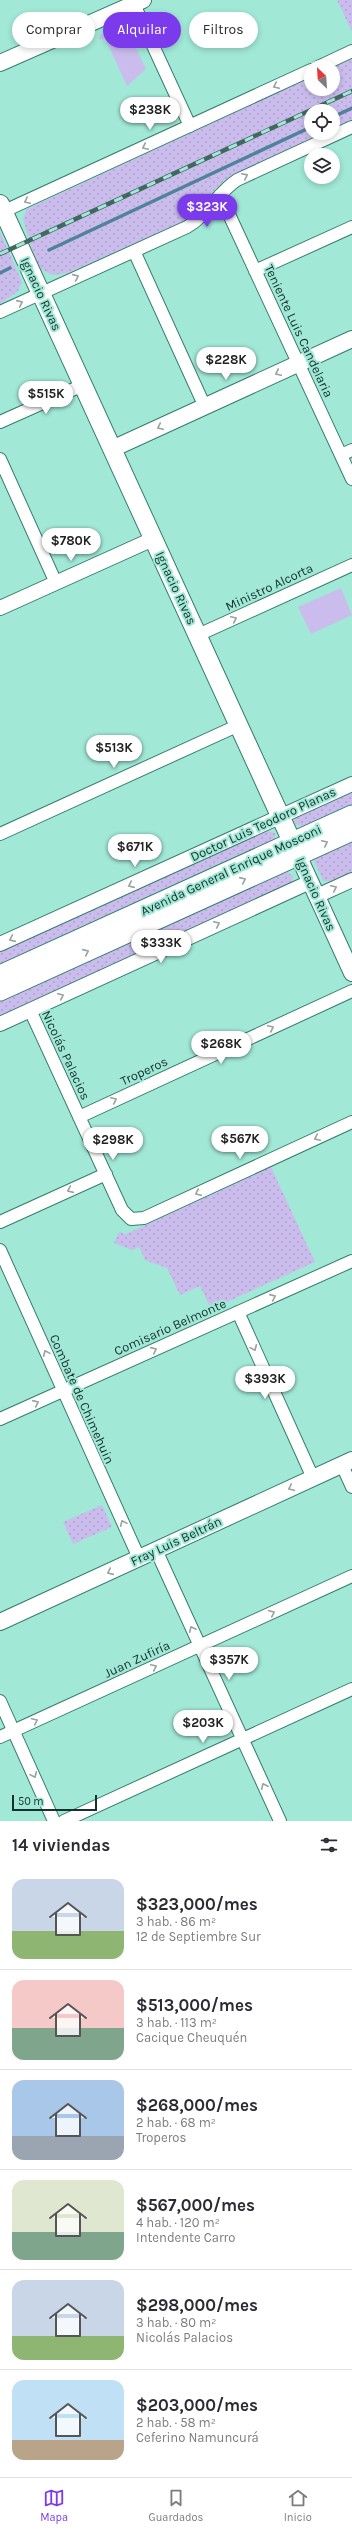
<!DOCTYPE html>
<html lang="es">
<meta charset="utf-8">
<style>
:root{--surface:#fff;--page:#f7f7f7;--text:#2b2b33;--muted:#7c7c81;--line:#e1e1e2;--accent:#7c3aed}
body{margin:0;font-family:Karla,sans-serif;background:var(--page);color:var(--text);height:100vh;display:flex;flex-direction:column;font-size:15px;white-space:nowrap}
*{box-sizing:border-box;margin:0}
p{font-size:13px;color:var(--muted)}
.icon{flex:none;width:22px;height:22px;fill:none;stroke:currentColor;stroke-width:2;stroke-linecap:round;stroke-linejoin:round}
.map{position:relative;height:1821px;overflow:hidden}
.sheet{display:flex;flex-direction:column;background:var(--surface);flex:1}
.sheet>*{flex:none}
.hud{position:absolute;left:12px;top:12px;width:328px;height:36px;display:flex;gap:8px}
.needle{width:26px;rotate:335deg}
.buttons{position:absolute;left:304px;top:60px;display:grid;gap:8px}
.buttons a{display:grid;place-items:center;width:36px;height:36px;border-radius:50%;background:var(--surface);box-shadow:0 2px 6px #0003;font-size:20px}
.scale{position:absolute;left:12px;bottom:10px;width:85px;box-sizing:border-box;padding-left:4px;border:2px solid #15322c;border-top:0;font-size:11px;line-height:14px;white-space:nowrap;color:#15322c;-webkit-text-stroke:3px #a1e8d7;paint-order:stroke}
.price{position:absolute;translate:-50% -34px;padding:0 9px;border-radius:14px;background:#fff;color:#222;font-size:13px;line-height:26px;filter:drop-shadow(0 1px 2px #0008)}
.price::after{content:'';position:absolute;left:50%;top:24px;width:12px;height:9px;margin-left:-6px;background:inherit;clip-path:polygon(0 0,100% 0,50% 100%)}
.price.selected{background:var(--accent);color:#fff}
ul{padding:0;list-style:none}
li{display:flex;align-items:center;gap:12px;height:100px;padding:0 12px}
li+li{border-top:1px solid var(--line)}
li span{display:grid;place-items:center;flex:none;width:112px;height:80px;border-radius:12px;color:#555}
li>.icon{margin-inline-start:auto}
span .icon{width:48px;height:48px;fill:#fffc;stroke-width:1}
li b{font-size:17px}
h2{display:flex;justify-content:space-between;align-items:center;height:48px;padding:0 12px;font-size:17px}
.pill{padding:0 14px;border-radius:18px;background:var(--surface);box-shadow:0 2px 6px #0003;font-size:14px;line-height:36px}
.pill.selected{background:var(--accent);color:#fff}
.menu{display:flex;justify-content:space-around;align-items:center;height:56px;border-top:1px solid var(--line);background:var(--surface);font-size:11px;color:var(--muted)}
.menu a{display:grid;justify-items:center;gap:2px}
.menu .selected{color:var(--accent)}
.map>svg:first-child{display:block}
.grass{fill:url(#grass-dots)}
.garden{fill:#cabded}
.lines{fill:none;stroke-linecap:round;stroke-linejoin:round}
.stream{stroke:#51829b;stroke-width:3.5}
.minor-casing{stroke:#367d6e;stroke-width:14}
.tertiary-casing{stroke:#367d6e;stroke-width:16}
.secondary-casing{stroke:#367d6e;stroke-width:18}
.primary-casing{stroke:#367d6e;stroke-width:20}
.trunk-casing{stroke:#367d6e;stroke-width:21}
.minor{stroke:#fff;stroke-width:12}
.tertiary{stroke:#fff;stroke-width:14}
.secondary{stroke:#fff;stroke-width:16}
.primary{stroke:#fff;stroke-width:18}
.trunk{stroke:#fff;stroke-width:19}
.rail-casing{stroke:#3f695f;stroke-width:4.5}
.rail{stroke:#a1e8d7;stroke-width:3;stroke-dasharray:9;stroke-linecap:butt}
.oneway{stroke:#96a3a0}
.labels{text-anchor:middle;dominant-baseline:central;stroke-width:4;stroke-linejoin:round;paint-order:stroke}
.street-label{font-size:13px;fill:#15322c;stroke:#a1e8d7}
</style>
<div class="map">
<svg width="352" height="1821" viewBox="0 0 352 1821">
<defs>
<pattern id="grass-dots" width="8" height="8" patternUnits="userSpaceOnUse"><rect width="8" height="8" fill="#cabded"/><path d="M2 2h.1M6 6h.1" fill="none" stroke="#ada3cb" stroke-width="1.8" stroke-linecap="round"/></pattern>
</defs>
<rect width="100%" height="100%" fill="#a1e8d7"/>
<path class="grass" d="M337 0H352V32Z
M352 58V121L333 129V111H311V133H325L228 178C210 190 201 210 183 222L67 273 53 275 41 269 36 262 23 219 27 209 311 77V89H333L332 67Z
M0 232 22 282 18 291 0 304Z
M352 789V804L303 826 295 824 294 818Z
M266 831 275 833V841L251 854 244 852 0 964V951Z
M352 842V872L334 881H323L313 858 336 844 343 846Z
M287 872 293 876 292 883 0 1018V1002Z
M271 1167 315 1262 211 1309 200 1286 180 1295 167 1268 145 1260 139 1247 132 1250 114 1243 119 1232 126 1234Z
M102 1505 112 1527 73 1544 63 1522Z"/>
<path class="garden" d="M119 27 128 31 146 69 127 86 105 38 100 40 99 36Z
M341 588 352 615 311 634 298 607Z"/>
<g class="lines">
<path class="stream" d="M333 117 352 108
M49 250 311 127
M0 273 10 268"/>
<defs>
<path id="minor" d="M132 0 190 126
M318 67 352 51
M220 195 352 479
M0 213 311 70
M134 251 205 407
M255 271 352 227
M0 312 187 227C208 215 217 193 237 180L352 127
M0 422 83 385
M341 455 352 450
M0 459 56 583
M198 635 352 565
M0 834 239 725
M30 1010 122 1210 131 1219 144 1218 352 1122
M79 1117 352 991
M0 1222 106 1174
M0 1250 139 1558
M238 1312 313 1478
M0 1419 352 1261
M342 1465 352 1487
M156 1550 280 1821
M0 1701 54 1821
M0 1737 352 1576
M64 1821 352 1689"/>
<path id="tertiary" d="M0 608 153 539
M317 896 352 880
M0 944 352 784
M0 1024 310 882"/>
<path id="secondary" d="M0 63 143 0
M112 449 352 339
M298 855 352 973
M0 1622 352 1460"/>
<path id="primary" d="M0 204 298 855"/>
<path id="trunk" d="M0 975 352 815
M0 991 352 831"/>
</defs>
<use href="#minor" class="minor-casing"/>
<use href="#tertiary" class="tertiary-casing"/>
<use href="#secondary" class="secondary-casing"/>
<use href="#primary" class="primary-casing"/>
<use href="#trunk" class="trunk-casing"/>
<use href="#minor" class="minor"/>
<use href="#tertiary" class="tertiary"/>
<use href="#secondary" class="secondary"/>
<use href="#primary" class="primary"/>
<use href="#trunk" class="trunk"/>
<defs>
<path id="rail" d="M0 254 352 91"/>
</defs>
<use href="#rail" class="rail-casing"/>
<use href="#rail" class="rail"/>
</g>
<defs><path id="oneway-chevron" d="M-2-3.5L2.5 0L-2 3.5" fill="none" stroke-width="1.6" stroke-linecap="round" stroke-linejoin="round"/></defs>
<g class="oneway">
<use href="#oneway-chevron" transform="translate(276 86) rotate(155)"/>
<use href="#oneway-chevron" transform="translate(145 147) rotate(155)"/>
<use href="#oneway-chevron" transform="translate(245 176) rotate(-26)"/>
<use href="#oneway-chevron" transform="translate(27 201) rotate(155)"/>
<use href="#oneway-chevron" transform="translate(76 277) rotate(-24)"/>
<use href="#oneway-chevron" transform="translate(20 303) rotate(-24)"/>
<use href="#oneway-chevron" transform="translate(278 373) rotate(155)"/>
<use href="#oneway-chevron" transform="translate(160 427) rotate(155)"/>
<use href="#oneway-chevron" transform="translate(234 619) rotate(-25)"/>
<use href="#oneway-chevron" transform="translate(325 843) rotate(-25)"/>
<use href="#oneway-chevron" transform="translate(243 880) rotate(-24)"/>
<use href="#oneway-chevron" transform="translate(131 885) rotate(156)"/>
<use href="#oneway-chevron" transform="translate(334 888) rotate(-25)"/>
<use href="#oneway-chevron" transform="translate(217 924) rotate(-25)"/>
<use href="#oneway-chevron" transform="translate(12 939) rotate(156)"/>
<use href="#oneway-chevron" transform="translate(86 952) rotate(-24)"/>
<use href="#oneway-chevron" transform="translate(61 996) rotate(-25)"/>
<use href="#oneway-chevron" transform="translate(271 1028) rotate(-25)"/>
<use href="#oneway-chevron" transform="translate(114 1100) rotate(-25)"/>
<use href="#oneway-chevron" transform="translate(317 1138) rotate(155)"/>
<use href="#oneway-chevron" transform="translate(70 1190) rotate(156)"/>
<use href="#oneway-chevron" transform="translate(198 1193) rotate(155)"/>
<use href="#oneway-chevron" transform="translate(273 1297) rotate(-24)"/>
<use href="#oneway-chevron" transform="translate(254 1348) rotate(66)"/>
<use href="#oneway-chevron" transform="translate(154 1350) rotate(-24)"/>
<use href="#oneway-chevron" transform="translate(46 1353) rotate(-114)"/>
<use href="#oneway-chevron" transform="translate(36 1403) rotate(-24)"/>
<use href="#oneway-chevron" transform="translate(291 1488) rotate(155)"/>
<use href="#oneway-chevron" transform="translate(123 1523) rotate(-114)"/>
<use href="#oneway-chevron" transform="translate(110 1572) rotate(156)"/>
<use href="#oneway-chevron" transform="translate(272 1613) rotate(-25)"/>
<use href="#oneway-chevron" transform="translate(192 1629) rotate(-115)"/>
<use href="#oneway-chevron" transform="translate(154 1667) rotate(-25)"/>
<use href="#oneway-chevron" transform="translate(35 1721) rotate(-25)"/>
<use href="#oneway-chevron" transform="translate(34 1775) rotate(66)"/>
<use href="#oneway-chevron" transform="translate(264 1786) rotate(-115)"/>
</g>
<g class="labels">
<g class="street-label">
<text transform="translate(41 294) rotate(65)">Ignacio Rivas</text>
<text transform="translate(299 331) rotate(65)">Teniente Luis Candelaria</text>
<text transform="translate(269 587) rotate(-25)">Ministro Alcorta</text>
<text transform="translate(176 588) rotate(65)">Ignacio Rivas</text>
<text transform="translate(263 824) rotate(-25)">Doctor Luis Teodoro Planas</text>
<text transform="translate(231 870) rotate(-25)">Avenida General Enrique Mosconi</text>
<text transform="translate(316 894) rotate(66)">Ignacio Rivas</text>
<text transform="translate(66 1055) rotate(65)">Nicolás Palacios</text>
<text transform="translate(144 1071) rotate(-25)">Troperos</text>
<text transform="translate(170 1327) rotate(-24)">Comisario Belmonte</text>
<text transform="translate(82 1399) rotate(66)">Combate de Chimehuin</text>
<text transform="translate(176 1541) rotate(-25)">Fray Luis Beltrán</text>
<text transform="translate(137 1659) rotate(-25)">Juan Zufiría</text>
</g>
</g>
</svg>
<div class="buttons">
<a><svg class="needle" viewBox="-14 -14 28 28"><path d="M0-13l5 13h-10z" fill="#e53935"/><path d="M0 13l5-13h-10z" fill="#7c7c81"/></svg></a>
<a><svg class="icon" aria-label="locate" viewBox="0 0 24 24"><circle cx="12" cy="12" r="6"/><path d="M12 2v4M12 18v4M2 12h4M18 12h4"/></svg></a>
<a><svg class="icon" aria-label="layers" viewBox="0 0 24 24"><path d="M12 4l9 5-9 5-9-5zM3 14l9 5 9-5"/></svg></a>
</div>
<div class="scale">50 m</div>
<b class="price" style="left:150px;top:131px">$238K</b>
<b class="price selected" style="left:207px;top:228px">$323K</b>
<b class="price" style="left:226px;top:381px">$228K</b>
<b class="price" style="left:46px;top:415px">$515K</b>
<b class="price" style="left:71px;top:562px">$780K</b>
<b class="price" style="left:114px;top:769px">$513K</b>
<b class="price" style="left:135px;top:868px">$671K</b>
<b class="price" style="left:161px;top:964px">$333K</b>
<b class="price" style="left:221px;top:1065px">$268K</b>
<b class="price" style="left:240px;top:1160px">$567K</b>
<b class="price" style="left:113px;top:1161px">$298K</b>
<b class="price" style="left:265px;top:1400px">$393K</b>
<b class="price" style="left:229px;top:1681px">$357K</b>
<b class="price" style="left:203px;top:1744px">$203K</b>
<div class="hud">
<a class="pill">Comprar</a>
<a class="pill selected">Alquilar</a>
<a class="pill">Filtros</a>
</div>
</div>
<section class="sheet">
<h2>14 viviendas<svg class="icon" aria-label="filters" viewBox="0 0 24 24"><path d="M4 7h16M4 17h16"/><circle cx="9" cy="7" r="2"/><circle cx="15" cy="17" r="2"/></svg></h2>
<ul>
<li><span style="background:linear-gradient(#c9d6e8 65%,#8fb573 0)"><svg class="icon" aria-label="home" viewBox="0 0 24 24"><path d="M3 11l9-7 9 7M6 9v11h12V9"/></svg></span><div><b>$323,000/mes</b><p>3 hab. · 86 m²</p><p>12 de Septiembre Sur</p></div></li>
<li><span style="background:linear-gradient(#f6c9c9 60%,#7fa58c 0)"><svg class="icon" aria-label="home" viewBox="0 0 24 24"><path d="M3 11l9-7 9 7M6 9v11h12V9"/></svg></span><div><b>$513,000/mes</b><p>3 hab. · 113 m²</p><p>Cacique Cheuquén</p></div></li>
<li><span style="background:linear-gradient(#a9c7e8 70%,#9aa5b1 0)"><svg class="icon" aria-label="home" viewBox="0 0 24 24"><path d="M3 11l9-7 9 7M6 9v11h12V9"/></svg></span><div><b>$268,000/mes</b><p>2 hab. · 68 m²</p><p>Troperos</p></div></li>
<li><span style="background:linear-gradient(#dfe7d0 65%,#7fa58c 0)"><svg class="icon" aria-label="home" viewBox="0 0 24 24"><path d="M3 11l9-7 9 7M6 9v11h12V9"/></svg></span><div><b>$567,000/mes</b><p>4 hab. · 120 m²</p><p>Intendente Carro</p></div></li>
<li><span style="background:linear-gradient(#c9d6e8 70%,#8fb573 0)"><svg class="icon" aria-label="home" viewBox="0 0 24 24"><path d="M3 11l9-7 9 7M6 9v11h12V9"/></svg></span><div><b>$298,000/mes</b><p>3 hab. · 80 m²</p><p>Nicolás Palacios</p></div></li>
<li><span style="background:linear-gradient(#bfe0f5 75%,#b9a48a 0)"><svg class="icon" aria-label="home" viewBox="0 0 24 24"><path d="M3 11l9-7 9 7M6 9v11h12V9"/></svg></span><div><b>$203,000/mes</b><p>2 hab. · 58 m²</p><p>Ceferino Namuncurá</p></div></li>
</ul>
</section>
<nav class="menu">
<a class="selected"><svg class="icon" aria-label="map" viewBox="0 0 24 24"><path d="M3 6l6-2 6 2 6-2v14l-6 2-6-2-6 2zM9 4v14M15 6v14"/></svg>Mapa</a>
<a><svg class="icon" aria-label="saved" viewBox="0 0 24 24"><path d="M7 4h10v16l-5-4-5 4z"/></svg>Guardados</a>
<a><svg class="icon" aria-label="home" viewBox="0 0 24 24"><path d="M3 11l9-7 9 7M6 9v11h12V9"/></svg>Inicio</a>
</nav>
